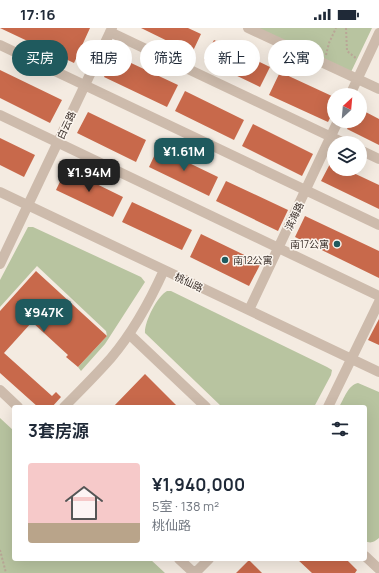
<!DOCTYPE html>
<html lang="zh">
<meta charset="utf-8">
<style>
:root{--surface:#fff;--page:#f2f2f3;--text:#1f2937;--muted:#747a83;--accent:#1f5a5e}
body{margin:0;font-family:Manrope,"Noto Sans SC",sans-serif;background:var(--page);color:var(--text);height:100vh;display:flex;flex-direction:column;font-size:15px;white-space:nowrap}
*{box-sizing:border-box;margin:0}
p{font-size:13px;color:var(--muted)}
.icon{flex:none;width:22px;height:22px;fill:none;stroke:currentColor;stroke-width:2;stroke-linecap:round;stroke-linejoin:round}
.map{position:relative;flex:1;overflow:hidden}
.panel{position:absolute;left:12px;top:377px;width:355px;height:156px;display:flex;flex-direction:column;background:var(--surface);border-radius:4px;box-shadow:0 4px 16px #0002}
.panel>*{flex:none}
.top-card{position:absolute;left:12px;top:12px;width:355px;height:36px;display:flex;gap:8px}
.needle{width:26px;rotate:26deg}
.tools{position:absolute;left:327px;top:60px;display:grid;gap:8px}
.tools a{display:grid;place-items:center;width:40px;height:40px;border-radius:50%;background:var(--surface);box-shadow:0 4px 16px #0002;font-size:20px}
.price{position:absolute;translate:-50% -34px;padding:0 9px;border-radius:8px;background:var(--accent);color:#fff;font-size:13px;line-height:26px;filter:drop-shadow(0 1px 2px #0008)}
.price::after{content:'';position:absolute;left:50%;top:24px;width:12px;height:9px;margin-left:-6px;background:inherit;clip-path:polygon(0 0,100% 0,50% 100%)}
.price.on{background:#222;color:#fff}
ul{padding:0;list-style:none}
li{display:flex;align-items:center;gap:12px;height:100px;padding:0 16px}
li span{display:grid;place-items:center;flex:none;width:112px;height:80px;border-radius:4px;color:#555}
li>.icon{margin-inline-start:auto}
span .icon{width:48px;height:48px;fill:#fffc;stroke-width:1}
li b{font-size:17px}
h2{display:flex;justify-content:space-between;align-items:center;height:48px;padding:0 16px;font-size:17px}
.tag{padding:0 14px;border-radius:18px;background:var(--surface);box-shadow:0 4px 16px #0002;font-size:14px;line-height:36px}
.tag.on{background:var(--accent);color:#fff}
.status{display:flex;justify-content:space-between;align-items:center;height:28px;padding:0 20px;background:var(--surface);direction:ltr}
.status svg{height:11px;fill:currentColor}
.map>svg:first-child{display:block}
.green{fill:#b8c4a0}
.building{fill:#c8694b}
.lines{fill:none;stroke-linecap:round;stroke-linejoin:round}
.path{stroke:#b9a596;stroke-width:2;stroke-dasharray:2 2;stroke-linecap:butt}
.minor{stroke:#cdbbac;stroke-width:10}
.poi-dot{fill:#1f5a5e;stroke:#fbf5ee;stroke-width:1.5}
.labels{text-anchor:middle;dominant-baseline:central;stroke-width:3;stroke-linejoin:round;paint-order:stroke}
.street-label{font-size:10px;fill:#3b302b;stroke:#fbf5ee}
.poi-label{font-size:10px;fill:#3b302b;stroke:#fbf5ee;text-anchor:end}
</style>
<div class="status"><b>17:16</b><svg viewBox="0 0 49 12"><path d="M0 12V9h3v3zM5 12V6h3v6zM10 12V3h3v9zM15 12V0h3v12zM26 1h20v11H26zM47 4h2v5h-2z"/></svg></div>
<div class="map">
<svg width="379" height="545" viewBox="0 0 379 545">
<rect width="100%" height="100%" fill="#f4ebe1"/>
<path class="green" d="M257 0H372L351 44Z
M28 199H33L141 249 145 254 105 316 81 343 78 339 107 308 106 303 37 238 0 279V252Z
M167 263H171L327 339 332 342 331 347 314 379H222L145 305C144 295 157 268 167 263Z
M358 355 379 364V510C374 514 371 516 365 513V379H339C344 371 348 357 358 355Z
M0 390 14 403V531H150L165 545H0Z"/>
<path class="building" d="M0 0H90L74 35Z
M141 0H188L201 6 192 25Z
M214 12 270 39 260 59 204 32Z
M114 27 178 57 167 79 104 49Z
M0 42 62 72 50 95 0 70Z
M280 44 334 69V82L328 94 269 67Z
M185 63 244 92 234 112 175 83Z
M360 81 379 91V117L347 101 351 93H360Z
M88 84 146 112 136 134 77 105Z
M253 96 313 126 302 148 242 118Z
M0 110 35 127 24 149 0 137Z
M158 120 218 149 209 168 149 139Z
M331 134 334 136V141H345L379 157V181L321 153Z
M66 141 123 169 113 189 56 162Z
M226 153 288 182 278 203 216 173Z
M132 174 192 202 182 222 122 194Z
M305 188 379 223V250L295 209Z
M201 206 261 235 249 258 190 229Z
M36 243 107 308 78 339 66 329 68 327 32 294 4 325 52 368 56 364 61 369 52 379H38L0 345V283Z
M379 291V317L368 312Z
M145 346 178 379H113Z
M297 531H346L357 542 355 545H312Z
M249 532 262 545H236Z"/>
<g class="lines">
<path class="path" d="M346 0 347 23 357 31
M326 27 329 15 336 0
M0 522 6 545"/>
<path class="minor" d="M248 0 379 61
M110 4 344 115
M0 17 379 197
M350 67 379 5
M0 87 379 268
M360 122 379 131
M0 164 379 344
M0 236 112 0
M249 282 338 93
M129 306 206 379
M0 362 18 379
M64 379C80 363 96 347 111 330 133 304 150 273 164 242
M328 379 379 274
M365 528 379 541
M179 531 194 545
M195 545 209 531"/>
</g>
<g class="poi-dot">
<circle cx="337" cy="216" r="4"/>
<circle cx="225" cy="232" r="4"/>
</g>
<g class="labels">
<g class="street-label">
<text transform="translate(66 97) rotate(-65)">白云路</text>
<text transform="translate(294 188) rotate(-65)">滨海路</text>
<text transform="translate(189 254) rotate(25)">桃仙路</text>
</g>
<g class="poi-label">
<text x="329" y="216">南17公寓</text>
<text x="233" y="232" text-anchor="start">南12公寓</text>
</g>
</g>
</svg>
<div class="tools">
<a><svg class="needle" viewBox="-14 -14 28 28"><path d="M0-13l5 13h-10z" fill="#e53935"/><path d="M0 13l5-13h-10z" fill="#747a83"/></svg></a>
<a><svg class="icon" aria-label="layers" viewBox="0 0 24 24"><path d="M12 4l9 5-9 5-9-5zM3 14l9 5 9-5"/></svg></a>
</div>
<b class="price" style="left:184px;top:144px">¥1.61M</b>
<b class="price on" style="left:89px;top:165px">¥1.94M</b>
<b class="price" style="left:44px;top:305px">¥947K</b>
<div class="top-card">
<a class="tag on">买房</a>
<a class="tag">租房</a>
<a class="tag">筛选</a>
<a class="tag">新上</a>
<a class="tag">公寓</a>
</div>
<section class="panel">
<h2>3套房源<svg class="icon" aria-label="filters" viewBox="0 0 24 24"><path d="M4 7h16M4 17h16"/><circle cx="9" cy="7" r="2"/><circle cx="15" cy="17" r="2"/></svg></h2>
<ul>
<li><span style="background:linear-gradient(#f6c9c9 75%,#b9a48a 0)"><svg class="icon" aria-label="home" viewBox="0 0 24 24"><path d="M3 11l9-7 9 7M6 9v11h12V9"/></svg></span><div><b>¥1,940,000</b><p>5室 · 138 m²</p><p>桃仙路</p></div></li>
</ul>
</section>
</div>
